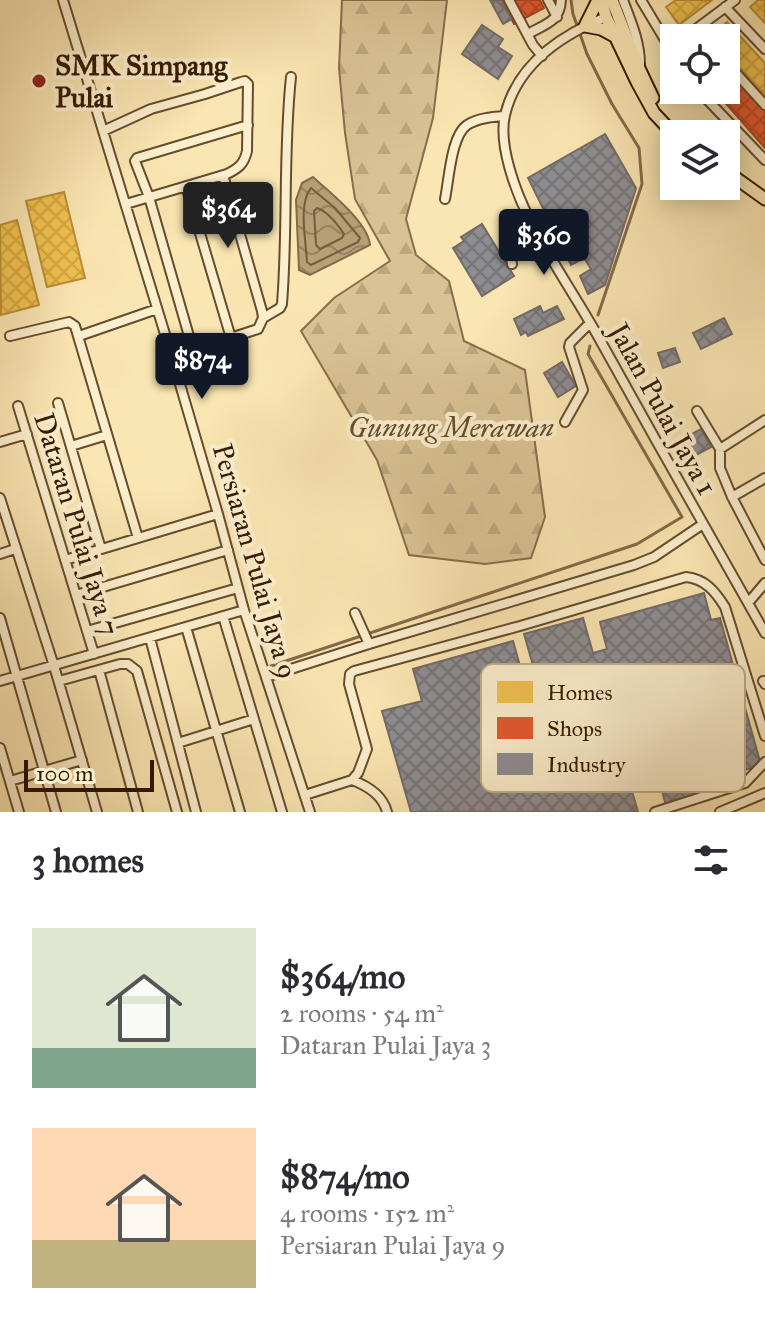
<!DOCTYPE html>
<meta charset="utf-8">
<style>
:root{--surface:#fff;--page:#f7f7f7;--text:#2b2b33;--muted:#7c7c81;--accent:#111827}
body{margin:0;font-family:"IM FELL Great Primer",serif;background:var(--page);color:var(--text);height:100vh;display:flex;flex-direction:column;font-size:30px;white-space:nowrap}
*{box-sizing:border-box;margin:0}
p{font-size:26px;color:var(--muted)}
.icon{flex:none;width:44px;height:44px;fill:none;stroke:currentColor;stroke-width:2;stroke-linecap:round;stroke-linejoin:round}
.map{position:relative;height:812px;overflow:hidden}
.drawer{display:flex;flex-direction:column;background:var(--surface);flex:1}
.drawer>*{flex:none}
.fabs{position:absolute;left:660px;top:24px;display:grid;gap:16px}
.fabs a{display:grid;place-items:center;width:80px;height:80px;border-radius:0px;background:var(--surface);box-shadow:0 4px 20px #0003;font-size:40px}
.scale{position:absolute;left:24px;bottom:20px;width:130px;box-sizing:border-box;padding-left:8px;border:4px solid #351902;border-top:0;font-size:22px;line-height:28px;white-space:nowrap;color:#351902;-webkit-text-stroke:6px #fcefcd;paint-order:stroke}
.price{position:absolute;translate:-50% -68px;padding:0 18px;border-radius:8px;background:var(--accent);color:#fff;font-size:26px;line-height:52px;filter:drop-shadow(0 2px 4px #0008)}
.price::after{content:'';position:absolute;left:50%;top:48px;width:24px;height:18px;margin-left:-12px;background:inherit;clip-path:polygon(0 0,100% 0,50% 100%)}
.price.on{background:#222;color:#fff}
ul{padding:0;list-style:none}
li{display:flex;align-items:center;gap:24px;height:200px;padding:0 32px}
li span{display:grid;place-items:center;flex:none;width:224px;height:160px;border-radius:0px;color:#555}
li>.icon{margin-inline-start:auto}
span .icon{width:96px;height:96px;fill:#fffc;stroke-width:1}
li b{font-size:34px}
h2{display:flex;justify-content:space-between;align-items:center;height:96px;padding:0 32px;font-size:34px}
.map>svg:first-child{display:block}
.forest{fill:url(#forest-firs);stroke:#876e4b;stroke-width:2}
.water{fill:url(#water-waves);stroke:#836a48;stroke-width:2}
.homes{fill:url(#homes-cross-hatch);stroke:#b98f37;stroke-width:2}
.shops{fill:url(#shops-cross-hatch);stroke:#b04421;stroke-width:2}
.industry{fill:url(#industry-cross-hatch);stroke:#736a67;stroke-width:2}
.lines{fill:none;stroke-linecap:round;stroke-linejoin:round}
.shore{stroke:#765c3c;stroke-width:2}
.stream{stroke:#836a48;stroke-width:3}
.minor-casing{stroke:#664c2e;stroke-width:12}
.major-casing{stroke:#351902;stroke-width:15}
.minor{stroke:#fcefcd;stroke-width:8}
.major{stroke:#fae6b2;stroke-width:11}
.poi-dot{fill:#8f2418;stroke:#fcefcd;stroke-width:3}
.labels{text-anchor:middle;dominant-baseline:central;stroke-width:8;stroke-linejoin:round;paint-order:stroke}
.poi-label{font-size:28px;font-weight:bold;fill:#351902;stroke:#fcefcd;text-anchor:start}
.street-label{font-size:28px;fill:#351902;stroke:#fcefcd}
.park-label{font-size:28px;font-style:italic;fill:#664c2e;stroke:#fcefcd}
.key{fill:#fcefcd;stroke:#c0af90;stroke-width:2}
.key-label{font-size:22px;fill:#351902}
</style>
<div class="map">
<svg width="765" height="812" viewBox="0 0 765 812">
<defs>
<pattern id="forest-firs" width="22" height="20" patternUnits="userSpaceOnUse" patternTransform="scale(2)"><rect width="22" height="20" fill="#d9c394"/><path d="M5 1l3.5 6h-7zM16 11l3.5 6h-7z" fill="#bba77e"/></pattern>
<pattern id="water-waves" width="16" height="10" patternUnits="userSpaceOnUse" patternTransform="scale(2)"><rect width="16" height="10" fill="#b7a076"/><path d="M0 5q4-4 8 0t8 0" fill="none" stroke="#96825f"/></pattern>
<pattern id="homes-cross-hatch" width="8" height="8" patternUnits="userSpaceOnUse" patternTransform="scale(2)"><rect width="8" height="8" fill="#f2c14e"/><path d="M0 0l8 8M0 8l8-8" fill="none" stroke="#d0a542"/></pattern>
<pattern id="shops-cross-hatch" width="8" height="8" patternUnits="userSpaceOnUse" patternTransform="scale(2)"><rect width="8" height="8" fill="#e4572e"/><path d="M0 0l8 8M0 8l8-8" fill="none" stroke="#ba4725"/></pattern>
<pattern id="industry-cross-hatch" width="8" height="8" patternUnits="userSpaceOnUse" patternTransform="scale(2)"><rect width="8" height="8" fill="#8d8d92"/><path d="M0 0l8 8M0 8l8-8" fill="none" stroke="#747275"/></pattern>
</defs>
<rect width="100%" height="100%" fill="#fae6b2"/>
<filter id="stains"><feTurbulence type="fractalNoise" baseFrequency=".0025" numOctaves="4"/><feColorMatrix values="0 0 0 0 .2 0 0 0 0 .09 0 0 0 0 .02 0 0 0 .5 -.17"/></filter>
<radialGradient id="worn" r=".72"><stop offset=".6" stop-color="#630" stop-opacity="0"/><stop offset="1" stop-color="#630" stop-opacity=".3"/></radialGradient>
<path class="forest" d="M342 0H447L433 118 406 219 416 255 449 281 464 341 525 370 545 517 531 558 485 564 409 555 377 460 301 331 334 298 390 261 355 199 345 133 339 68Z"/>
<path class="water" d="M313 177C330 193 368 222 370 245L310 275 299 270 296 200 302 183Z"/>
<path class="homes" d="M676 0H712L679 25 666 7Z
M758 0H765V23L750 7Z
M727 22 765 63V96L726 53V38L711 37Z
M64 192 85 278 47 287 26 201Z
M17 220 39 305 1 315 0 225Z"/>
<path class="shops" d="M501 0H540L544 8 514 24Z
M726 65 765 109V148L714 90H726Z"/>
<path class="industry" d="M490 0H501L512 19 503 24Z
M482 25 503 39 498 47 512 56 498 79 462 54Z
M605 134 636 188 605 285 588 294 580 276 591 269 584 258 571 265 528 178Z
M482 224 514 276 482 296 453 248 464 241 461 237Z
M540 306 543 313 557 306 564 319 528 336 526 332 521 335 514 319Z
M724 318 732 334 701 349 693 333Z
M675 348 680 362 663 368 658 353Z
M562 362 576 386 558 397 544 373Z
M701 429 711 447 685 461 675 443Z
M704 593 711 620 720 618 761 765 741 771 745 783 666 805 657 774 629 781 638 812H411L382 711 422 701 413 669 513 641 522 673 534 669 524 634 583 618 593 653 607 649 600 622Z"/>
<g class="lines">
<path class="shore" d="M311 188 335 208 360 238 358 242 311 265 307 262C306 241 298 203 311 188Z
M317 208C327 211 338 225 344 234L342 238 320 249 316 245 314 211Z"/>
<path class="stream" d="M571 0 573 14 587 54 612 104 639 148 642 184 598 315
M271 666 637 544 682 517 588 354 590 346"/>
<defs>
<path id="minor" d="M63 0 172 357 218 514 244 610 310 812
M509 0 533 45 542 56
M548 0 557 17
M623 0C631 21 640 42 640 64
M641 0 674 55
M725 7 765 49
M606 17C561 35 517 65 505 115 498 145 516 193 530 220 549 258 574 294 595 331 651 432 708 533 765 633
M528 34C545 24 560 22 561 0
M684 38 735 0
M726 62 765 105
M698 90 765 160
M103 131 151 109 205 94 241 82 245 81 248 84 247 151C244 164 239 168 227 174L126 204
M223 175 262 311 263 318
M186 186 231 338
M445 199C449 180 451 136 467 125 478 118 492 117 505 116
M512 264C507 235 509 239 530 221
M10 336 69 322 75 326 138 538
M79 336 157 309
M193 350 149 197 135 161 137 158 248 125
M172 357 258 329 263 318 280 308 282 304C288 229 283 152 291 77
M58 403 101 549
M18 406 94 654
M697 411 720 449
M765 420 720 449V468L732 497 765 560
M565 422 583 390 569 347 570 343 590 323
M0 442 27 434
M71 446 107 435
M732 497 765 478
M0 498 54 666 97 812
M0 554 15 549
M65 560 218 514
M76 595 228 550
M748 603 765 583
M355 613 369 644
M223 616 282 812
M0 618 56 812
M186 627 240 812
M87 631 238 588
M150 638 196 812
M99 670 138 812
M266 677 369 644 634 565 654 557 703 524
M0 681 244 610
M59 681 120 664H128L137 671 177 812
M763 681 765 684
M178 743 254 719
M0 748 19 812
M352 780 358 773 367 749 349 684 350 674 354 671 520 626 686 577C705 579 715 591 725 607L765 736
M10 781 82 760
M305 795 352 780C368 786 383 796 387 812
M655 812 745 783 765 762
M720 812 765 793"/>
<path id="major" d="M598 0 585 26 601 29 614 36
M601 0 606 17 637 82 654 113 669 129 677 134
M612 0 637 64 653 98
M726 171 765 199"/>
</defs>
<use href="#minor" class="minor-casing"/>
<use href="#major" class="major-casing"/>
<use href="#minor" class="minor"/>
<use href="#major" class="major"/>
</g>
<circle class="poi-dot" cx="39" cy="81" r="8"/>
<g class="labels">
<g class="poi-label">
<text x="55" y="65">SMK Simpang<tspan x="55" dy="32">Pulai</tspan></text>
</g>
<g class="street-label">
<text transform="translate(663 409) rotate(61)">Jalan Pulai Jaya 1</text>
<text transform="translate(77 524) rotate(73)">Dataran Pulai Jaya 7</text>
<text transform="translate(255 561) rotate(74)">Persiaran Pulai Jaya 9</text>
</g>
<g class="park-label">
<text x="451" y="427">Gunung Merawan</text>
</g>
</g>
<rect x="481" y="664" width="264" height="128" rx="12" class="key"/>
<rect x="497" y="681" width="36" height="22" fill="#f2c14e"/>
<rect x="497" y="717" width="36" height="22" fill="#e4572e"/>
<rect x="497" y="753" width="36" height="22" fill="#8d8d92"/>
<g class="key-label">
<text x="547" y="700">Homes</text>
<text x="547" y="736">Shops</text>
<text x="547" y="772">Industry</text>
</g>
<rect width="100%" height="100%" filter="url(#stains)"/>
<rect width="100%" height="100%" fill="url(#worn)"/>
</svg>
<div class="fabs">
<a><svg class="icon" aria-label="locate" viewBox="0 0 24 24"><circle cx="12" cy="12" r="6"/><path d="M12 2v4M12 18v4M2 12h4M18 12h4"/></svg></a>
<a><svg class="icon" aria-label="layers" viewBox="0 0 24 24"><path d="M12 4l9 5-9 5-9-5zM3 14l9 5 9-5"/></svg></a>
</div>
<div class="scale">100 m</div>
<b class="price on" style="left:228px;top:250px">$364</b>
<b class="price" style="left:544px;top:277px">$360</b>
<b class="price" style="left:202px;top:401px">$874</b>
</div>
<section class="drawer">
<h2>3 homes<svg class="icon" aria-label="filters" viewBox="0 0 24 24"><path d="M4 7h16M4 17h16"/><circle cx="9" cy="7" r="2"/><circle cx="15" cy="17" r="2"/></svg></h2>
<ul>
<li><span style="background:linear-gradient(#dfe7d0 75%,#7fa58c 0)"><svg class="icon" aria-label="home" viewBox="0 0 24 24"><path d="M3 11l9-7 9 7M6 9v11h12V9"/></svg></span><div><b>$364/mo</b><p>2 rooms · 54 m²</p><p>Dataran Pulai Jaya 3</p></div></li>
<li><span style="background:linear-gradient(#ffd9b3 70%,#c2b280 0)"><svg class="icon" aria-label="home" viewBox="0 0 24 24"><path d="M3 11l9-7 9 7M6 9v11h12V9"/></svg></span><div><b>$874/mo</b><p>4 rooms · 152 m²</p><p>Persiaran Pulai Jaya 9</p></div></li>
</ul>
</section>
